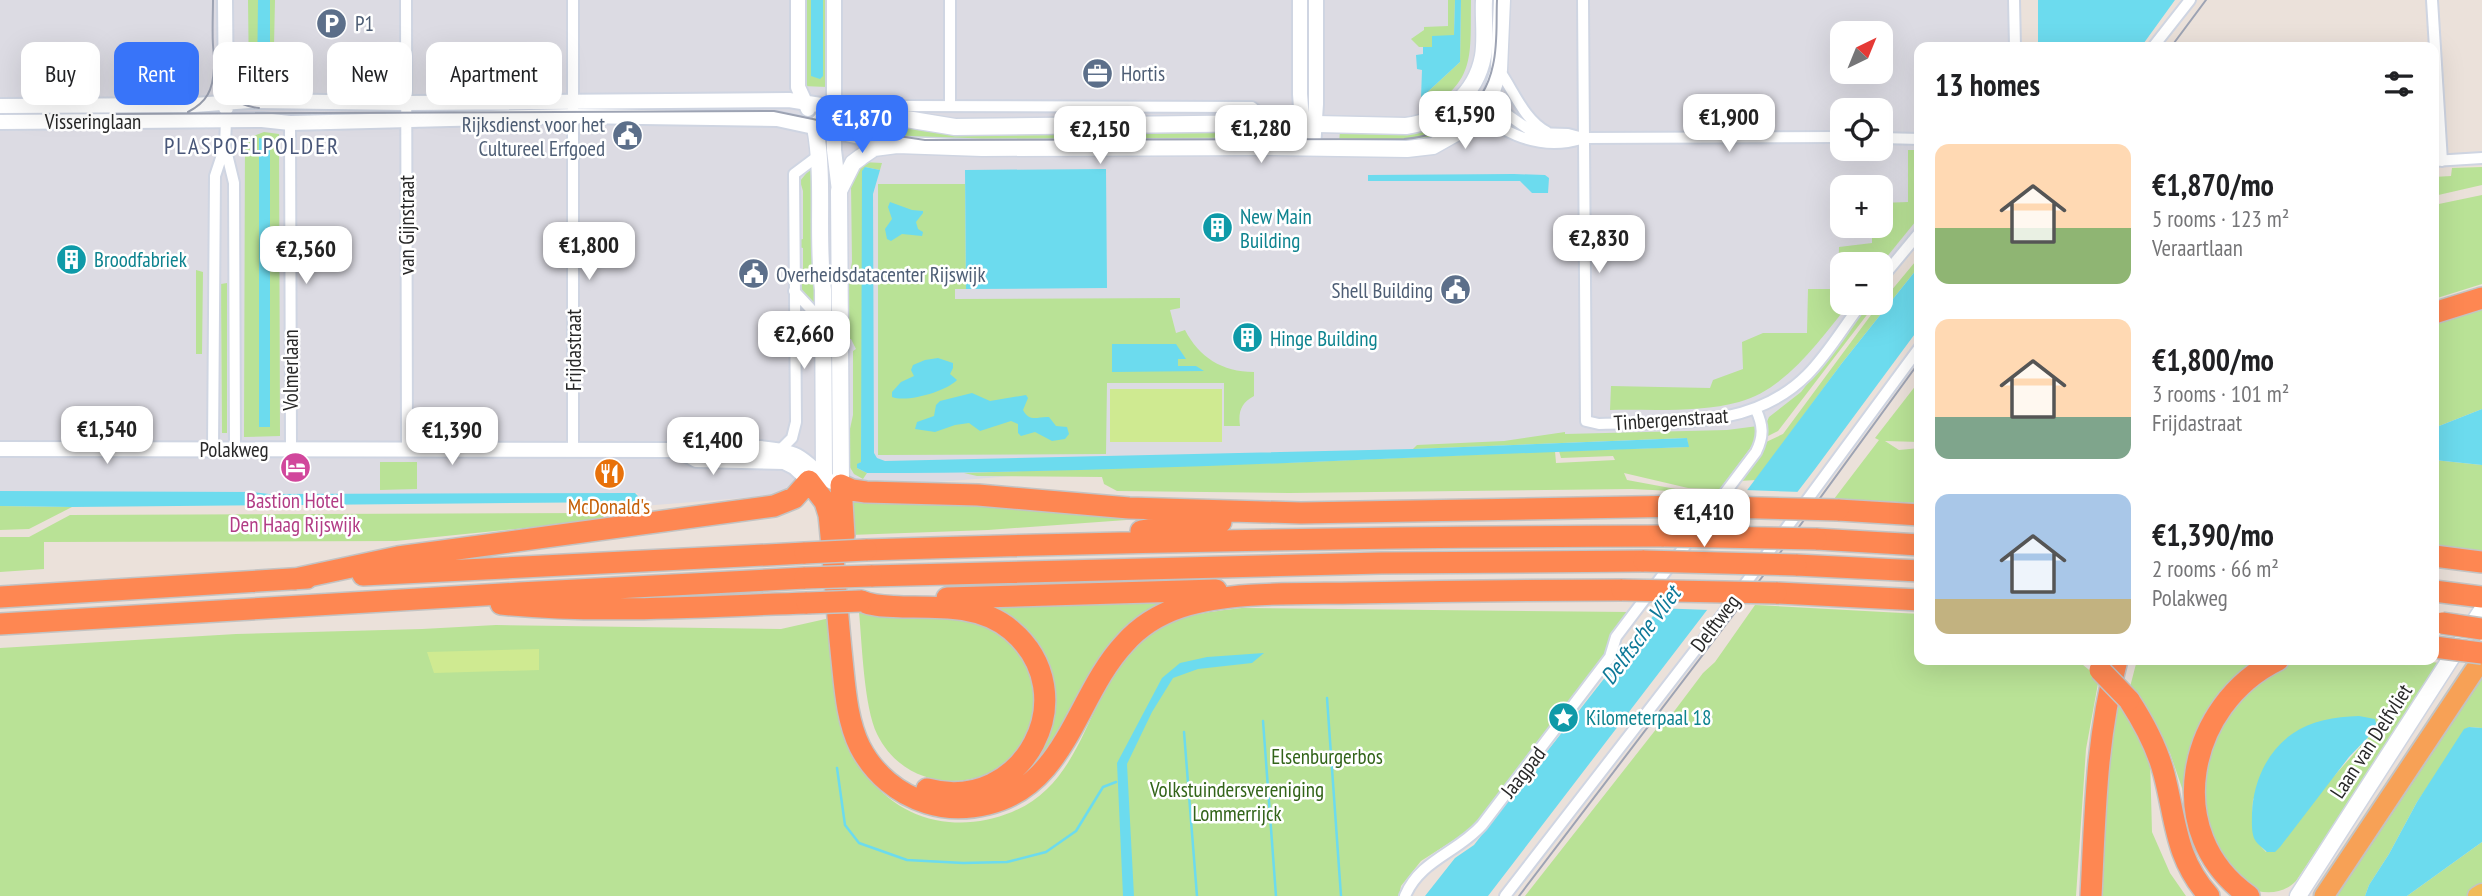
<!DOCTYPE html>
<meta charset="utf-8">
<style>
:root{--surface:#fff;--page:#f6f6f6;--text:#202124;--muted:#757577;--accent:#3874f9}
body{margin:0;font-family:"PT Sans Narrow",sans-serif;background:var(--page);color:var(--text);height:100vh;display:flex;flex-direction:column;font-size:26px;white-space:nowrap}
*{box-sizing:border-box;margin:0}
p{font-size:23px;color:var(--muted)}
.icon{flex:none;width:38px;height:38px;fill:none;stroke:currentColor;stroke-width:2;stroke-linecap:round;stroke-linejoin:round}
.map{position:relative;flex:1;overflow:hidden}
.panel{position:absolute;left:1914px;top:42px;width:525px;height:623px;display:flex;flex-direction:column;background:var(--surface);border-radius:14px;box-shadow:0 7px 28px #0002}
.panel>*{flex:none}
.guide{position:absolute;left:21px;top:42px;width:665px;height:63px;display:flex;gap:14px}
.needle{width:46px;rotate:43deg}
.fabs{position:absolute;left:1830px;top:21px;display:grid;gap:14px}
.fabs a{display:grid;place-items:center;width:63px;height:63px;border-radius:14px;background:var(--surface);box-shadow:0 7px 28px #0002;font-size:35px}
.price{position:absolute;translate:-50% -60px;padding:0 16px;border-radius:14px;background:#fff;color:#222;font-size:23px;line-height:46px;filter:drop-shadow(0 2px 4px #0008)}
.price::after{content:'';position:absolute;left:50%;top:42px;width:21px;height:16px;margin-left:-10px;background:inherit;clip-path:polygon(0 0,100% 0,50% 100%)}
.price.on{background:var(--accent);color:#fff}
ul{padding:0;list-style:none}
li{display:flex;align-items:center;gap:21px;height:175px;padding:0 21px}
li span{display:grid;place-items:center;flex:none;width:196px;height:140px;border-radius:14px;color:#555}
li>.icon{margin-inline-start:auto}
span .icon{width:84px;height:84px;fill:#fffc;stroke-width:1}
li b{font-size:30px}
h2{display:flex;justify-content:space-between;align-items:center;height:84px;padding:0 21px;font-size:30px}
.chip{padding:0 24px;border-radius:14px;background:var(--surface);box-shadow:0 7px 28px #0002;font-size:24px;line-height:63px}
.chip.on{background:var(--accent);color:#fff}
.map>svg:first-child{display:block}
.industrial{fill:#dcdbe3;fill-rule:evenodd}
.green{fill:#b9e296;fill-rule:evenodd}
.pitch{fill:#cfea91}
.water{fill:#6cdbee}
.pier{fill:#ebe1da}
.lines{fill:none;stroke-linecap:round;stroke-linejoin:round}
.stream{stroke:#6cdbee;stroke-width:2.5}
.minor-casing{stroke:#cfd5e2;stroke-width:14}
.tertiary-casing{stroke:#cfd5e2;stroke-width:18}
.secondary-casing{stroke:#cfd5e2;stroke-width:19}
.primary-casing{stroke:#c3c3c3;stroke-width:21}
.trunk-casing{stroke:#c3c3c3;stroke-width:23}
.motorway-casing{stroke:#c3c3c3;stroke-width:24}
.minor{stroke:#fff;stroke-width:10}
.tertiary{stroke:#fff;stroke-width:14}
.secondary{stroke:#fff;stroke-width:16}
.primary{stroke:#f0bb5a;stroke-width:18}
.trunk{stroke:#f7a156;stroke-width:19}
.motorway{stroke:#fe8752;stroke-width:21}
.tram{stroke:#9da3b3;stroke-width:2}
.motorway-bridge-casing{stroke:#c3c3c3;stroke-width:24;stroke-linecap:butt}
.motorway-bridge{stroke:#fe8752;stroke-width:21}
.labels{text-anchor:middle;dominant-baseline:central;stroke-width:5;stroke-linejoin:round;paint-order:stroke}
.service-label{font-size:21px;fill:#4e5e75;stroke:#fff;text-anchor:start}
.street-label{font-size:21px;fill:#282828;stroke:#fff}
.culture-label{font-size:21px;fill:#0d838f;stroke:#fff;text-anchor:start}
.hotel-label{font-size:21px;fill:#b23c85;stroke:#fff}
.food-label{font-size:21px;fill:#c56008;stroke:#fff}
.park-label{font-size:21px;fill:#326419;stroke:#fff}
.neighbourhood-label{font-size:23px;letter-spacing:2px;fill:#495779;stroke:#fff}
.water-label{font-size:23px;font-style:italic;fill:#0d7998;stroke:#fff}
</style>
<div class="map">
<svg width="2482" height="896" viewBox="0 0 2482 896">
<rect width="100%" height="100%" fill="#ebe1da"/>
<path class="industrial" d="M0 0H2021L2015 47H1920V235L1881 287V264H1843V303H1869L1773 432 1197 461 643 506 637 493 0 497ZM1843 33H1881V72H1843ZM1843 110H1881V149H1843ZM1843 187H1881V226H1843Z"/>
<path class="green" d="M248 0H275L273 91H259L249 83Z
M801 0H811V76H823V0H830V85L827 87 803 86Z
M1448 0H1455L1454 35 1432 47H1419L1411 39 1424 30V27L1448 26Z
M1461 0H1471C1470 55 1477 82 1423 111L1421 98 1460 62Z
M1464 106 1471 110 1472 115 1440 136 1422 141 1339 142 1340 131 1397 130Z
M860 118 1205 129 1206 132H1273L1274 142 916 141 857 133Z
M264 132 279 134 280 436 244 437 245 139ZM270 139V427H260Z
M1908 150H1920V216L1881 264H1843V303H1850C1820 339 1787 389 1739 402 1700 413 1650 409 1610 410L1611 386 1710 388 1713 380 1743 369 1742 342 1763 333H1807L1808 289H1838L1839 247 1872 243V226H1881V203L1908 202Z
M863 162 882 163 880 170 865 167 861 462 857 465V468L867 473 863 479 854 474 848 464V438L853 415V351L856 349 851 339H846V293L852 262 851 184Z
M813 165 818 309 800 288 803 278V248L799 247V240L803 239V191L800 181Z
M2482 167V185L2434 196V177L2451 176 2452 168Z
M878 184H965L966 289H955V299L1180 298V308L1170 310 1176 333 1185 330C1199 357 1222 372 1254 372V396C1241 403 1238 412 1240 426H1224V383H1107L1106 454 878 455Z
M2482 195V284L2434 299V205Z
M1920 256V265L1842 363 1756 480 1739 481 1764 443 1783 434 1871 315Z
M196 270 203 272 202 354H196Z
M227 283V433H222L221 284Z
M1869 303H1876L1778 431 1766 437V424L1769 417 1801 392Z
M2482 308V409L2434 428V321Z
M1920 380V442L1885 441 1899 450 1920 448V503L1834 499 1879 440 1875 438Z
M1758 426 1757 439 1720 489 1688 488 1624 473 1627 480 1692 492 1632 489 1289 493 1117 491 1104 484 1102 477 977 476 964 473 1307 462 1555 451 1556 463 1615 460 1613 456 1561 458 1559 451 1688 447 1687 438 1413 449 1417 445 1504 441 1565 432V434L1727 430Z
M2434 460 2482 465V552L2434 548Z
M380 462H417V489L380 490Z
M845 499 1209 514 988 530 850 535Z
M0 506 72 507 29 529 0 530Z
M604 513 603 520 396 541 44 542V569L0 572V537H29L70 515Z
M1173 598 1162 607 1038 773 1009 782 1048 679 975 605Z
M1755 605 1920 614V660H2077L2099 678 2086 749 2076 896H1525L1657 728 1660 730 1703 673 1715 662Z
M1242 608 1629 612 1602 660 1499 795 1474 827 1421 861 1401 886 1399 896H0V648L236 634 422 629 496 625 781 629 830 618 861 768C882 798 912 819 949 822 971 824 992 820 1012 812 1090 780 1086 683 1146 637 1173 615 1208 612 1242 608Z
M946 610 1011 635C1019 650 1031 667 1036 683 1038 690 1035 701 1034 709 1026 791 913 808 877 734 864 707 862 644 859 612Z
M2137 660H2263L2215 705 2190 823 2182 788 2170 753 2130 687Z
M2301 660H2409L2441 663 2296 881C2285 892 2272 894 2257 891L2230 868 2216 847 2206 821 2204 770 2219 724 2256 681 2279 667ZM2377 728 2266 852C2249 834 2252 822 2253 799Z
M2482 676V728L2469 727 2417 802 2389 854 2369 885 2365 896H2333Z
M2115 694 2150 757 2152 832 2170 873 2186 896H2097Z
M2482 842V888L2471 896H2407Z"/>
<path class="pitch" d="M1110 389H1222V442H1110Z
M539 649V670L434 673 427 652Z"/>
<path class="water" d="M258 0H270V82L257 83Z
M811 0H823V76L820 79 811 76Z
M1455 0H1461L1460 62 1421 98 1422 70 1417 69 1416 55 1423 54V47H1432V36L1454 35Z
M2038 0H2175L2141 47H2038Z
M259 138 270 140V427H259Z
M865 167 880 170 873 194 874 453 877 458 885 461 1413 449 1687 438 1689 447C1415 456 1141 473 867 473L857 468V464L861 462 862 171Z
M1106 169 1107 288 966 289 965 170Z
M1514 174 1545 175 1549 178 1548 193H1532L1520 181H1368V175Z
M890 202 912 210 923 211V213L916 222 918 229 923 232 922 236 902 234 891 241 887 239 885 229 892 219 888 207Z
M1920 265V327L1815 469 1488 896H1425L1455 858 1474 845 1484 832 1657 611 1842 363Z
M1112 344H1176L1186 359H1178V366H1196L1204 371 1112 372Z
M938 358 953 363V368L950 374 957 380C947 391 907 403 892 397V392L901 382 914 376 911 370 913 365 925 360Z
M972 393 990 401 1026 395 1028 398 1023 410C1030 423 1038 416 1049 417L1056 426 1067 427 1069 434 1065 439 1052 441 1035 432 1021 436 1018 433V424L1011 421 980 431 969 423 955 425 935 432 915 429 917 422 934 416 936 405 940 401Z
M2482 409V465L2434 460V428Z
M0 491 253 492 269 494 635 493 640 498 633 502 72 507 0 506Z
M1264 653 1252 663 1198 669 1173 678 1152 712 1127 764 1134 896H1123L1117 763 1162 678 1180 663 1207 657Z
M2359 716 2375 719 2377 728 2349 757 2280 847 2275 852H2267C2263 848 2257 844 2255 840 2251 833 2252 821 2252 813 2253 784 2266 752 2292 734 2312 720 2334 717 2359 716Z
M2469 727 2482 728V842L2407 896H2365L2369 885 2389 854 2417 802 2464 729Z"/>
<path class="pier" d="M1744 490 1802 492 1710 610 1655 608Z"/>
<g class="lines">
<path class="stream" d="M1327 698 1341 896
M1263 721 1276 896
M1184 732 1197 896
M837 768 845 825 859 843 907 860 963 863 1007 862 1046 852 1076 831 1103 787 1116 782"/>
<defs>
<path id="minor" d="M406 0 407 449
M573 0V448
M1583 0 1586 421 1599 424C1671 421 1751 431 1807 375 1828 354 1844 326 1862 303
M2014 0 2015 47
M2432 0 2442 161
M2153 47 2190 0
M1499 70C1514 91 1524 120 1547 132
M1465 93 1495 106 1534 133 1568 134 1583 138 1843 137
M1465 93C1491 131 1537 152 1581 139
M898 106 1252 107 1271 123
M950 106V0
M226 120 225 146 234 183 235 449
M290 123 291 449
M1881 138 1920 139
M2434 161 2482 158
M1881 279 1920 232
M794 291 823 322
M213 449 215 176 225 146
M780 450 792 438 796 422 794 174 818 156
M1405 896C1420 860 1457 853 1482 825L1610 657 1616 637 1756 452C1764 436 1763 425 1756 410
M1505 896 1717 622 1920 347"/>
<path id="tertiary" d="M225 0 226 108
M798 0V87L808 109
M834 0V150L839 191
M1300 0V94L1304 148
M0 106 194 105 250 101 406 103 789 100 833 107
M0 122 262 120 290 123 573 116 777 119 892 144
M1313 148 1316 104V0
M0 449 678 450C704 446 774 444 797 456 810 463 819 476 832 482
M678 450 696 460 784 462 794 467 809 481"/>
<path id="secondary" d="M824 477 823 290C816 236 825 180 815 127L833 107 955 127 1272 123 1406 126C1443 121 1476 95 1483 56 1486 38 1483 18 1484 0
M841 485 839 191 853 163 861 157 874 148 897 145 982 148 1269 147 1407 149 1433 146 1465 128 1479 114 1490 97 1499 70 1502 0
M2298 896 2482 610"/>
<path id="primary" d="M2477 896 2482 893"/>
<path id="trunk" d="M2324 896 2482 659"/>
<path id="motorway" d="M2434 313 2482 298
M1838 510 1920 515
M1141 531 1182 524 1221 522
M844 536 841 485 852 490 866 492 978 495 1129 508 1301 513 1686 506
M1816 539 1920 545
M866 550C1132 541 1398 537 1664 536
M2434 556 2482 562
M1796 565 1920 571
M363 575 805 553
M871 576 1381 563 1644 561
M295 579 398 557 774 506 794 498 809 481 825 502 829 515C834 563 837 612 842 660 845 689 847 721 860 747 874 774 898 794 927 803 946 809 968 809 988 804 1067 785 1076 695 1125 643 1140 626 1160 614 1181 607 1230 591 1302 594 1354 593 1443 591 1533 590 1622 590
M2434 591 2482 597
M1776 593 1920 600
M0 597 307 578
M947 598 1216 590
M861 601C875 607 888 606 903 607 940 607 981 605 1011 630 1087 694 1024 815 927 789
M501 604C602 614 706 606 807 603
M0 624 519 593 805 578
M2129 700C2144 723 2157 747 2164 774 2176 820 2175 858 2209 896
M2091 896C2095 816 2096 737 2117 660
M2249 896C2160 834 2187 704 2278 660"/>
</defs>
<use href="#minor" class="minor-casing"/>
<use href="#tertiary" class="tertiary-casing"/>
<use href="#secondary" class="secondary-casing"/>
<use href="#primary" class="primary-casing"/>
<use href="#trunk" class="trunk-casing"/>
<use href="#motorway" class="motorway-casing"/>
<use href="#minor" class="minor"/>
<use href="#tertiary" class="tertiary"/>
<use href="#secondary" class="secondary"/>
<use href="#primary" class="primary"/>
<use href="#trunk" class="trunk"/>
<use href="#motorway" class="motorway"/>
<path class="tram" d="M213 0C213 39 205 103 259 108
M2171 47 2206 0
M188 112C207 102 213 90 214 68
M111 114 774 111 885 134 925 140 1404 139C1447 136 1484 109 1493 65 1498 44 1496 21 1497 0
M1519 896 1769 568 1920 361"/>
<defs>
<path id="motorway-bridge" d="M1686 506 1838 510
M1664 536 1816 539
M805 553 866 550
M1644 561 1796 565
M805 578 871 576
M1622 590 1776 593
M807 603 861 601
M2442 623 2482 629
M2434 647 2482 653
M2100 670 2129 700"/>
</defs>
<use href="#motorway-bridge" class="motorway-bridge-casing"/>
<use href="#motorway-bridge" class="motorway-bridge"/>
</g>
<defs>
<symbol id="parking-disc" viewBox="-11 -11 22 22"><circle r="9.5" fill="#5c6f8a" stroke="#fff"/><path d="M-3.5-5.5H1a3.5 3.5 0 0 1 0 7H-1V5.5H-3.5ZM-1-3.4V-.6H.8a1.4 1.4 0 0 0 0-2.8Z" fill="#fff"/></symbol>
<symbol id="office-disc" viewBox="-11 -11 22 22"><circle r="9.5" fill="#5c6f8a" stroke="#fff"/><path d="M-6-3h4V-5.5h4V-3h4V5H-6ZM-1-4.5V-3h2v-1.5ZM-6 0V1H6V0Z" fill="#fff"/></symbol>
<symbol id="civic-disc" viewBox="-11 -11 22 22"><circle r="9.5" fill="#5c6f8a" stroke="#fff"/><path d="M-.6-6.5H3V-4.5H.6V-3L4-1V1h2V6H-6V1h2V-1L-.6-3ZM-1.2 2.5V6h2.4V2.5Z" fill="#fff"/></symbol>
<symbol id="building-disc" viewBox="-11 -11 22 22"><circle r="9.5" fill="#0f9aa8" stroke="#fff"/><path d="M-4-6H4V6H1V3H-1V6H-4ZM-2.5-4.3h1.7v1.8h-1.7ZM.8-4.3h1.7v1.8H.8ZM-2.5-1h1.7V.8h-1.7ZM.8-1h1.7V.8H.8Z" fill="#fff"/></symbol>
<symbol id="hotel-disc" viewBox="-11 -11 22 22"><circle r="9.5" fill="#d1479c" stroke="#fff"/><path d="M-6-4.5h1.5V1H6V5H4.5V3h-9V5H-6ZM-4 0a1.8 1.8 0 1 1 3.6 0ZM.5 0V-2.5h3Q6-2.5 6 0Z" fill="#fff"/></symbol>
<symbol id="restaurant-disc" viewBox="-11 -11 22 22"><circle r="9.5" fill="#e8710a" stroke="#fff"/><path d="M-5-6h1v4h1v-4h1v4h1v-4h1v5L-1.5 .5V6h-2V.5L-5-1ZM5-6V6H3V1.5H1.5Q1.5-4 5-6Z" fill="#fff"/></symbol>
<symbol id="sight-disc" viewBox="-11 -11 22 22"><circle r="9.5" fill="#0f9aa8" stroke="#fff"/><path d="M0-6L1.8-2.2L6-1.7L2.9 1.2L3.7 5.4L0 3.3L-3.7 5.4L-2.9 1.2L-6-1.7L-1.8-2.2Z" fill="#fff"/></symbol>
</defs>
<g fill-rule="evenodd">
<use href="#parking-disc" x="314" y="6" width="35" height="35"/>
<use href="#office-disc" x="1080" y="56" width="35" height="35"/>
<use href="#civic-disc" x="610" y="118" width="35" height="35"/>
<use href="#building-disc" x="1200" y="210" width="35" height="35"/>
<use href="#building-disc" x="54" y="242" width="35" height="35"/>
<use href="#civic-disc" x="736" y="256" width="35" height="35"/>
<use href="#civic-disc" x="1438" y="272" width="35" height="35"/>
<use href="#building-disc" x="1230" y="320" width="35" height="35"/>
<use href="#hotel-disc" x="278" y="450" width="35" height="35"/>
<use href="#restaurant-disc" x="592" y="456" width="35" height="35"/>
<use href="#sight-disc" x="1546" y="700" width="35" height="35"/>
</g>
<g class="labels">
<g class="service-label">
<text x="355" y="23">P1</text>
<text x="1121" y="73">Hortis</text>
<text x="605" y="124" text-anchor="end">Rijksdienst voor het<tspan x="605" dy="24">Cultureel Erfgoed</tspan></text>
<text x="776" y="274">Overheidsdatacenter Rijswijk</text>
<text x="1433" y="290" text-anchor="end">Shell Building</text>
</g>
<g class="street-label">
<text x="93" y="121">Visseringlaan</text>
<text transform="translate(406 225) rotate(-90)">van Gijnstraat</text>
<text transform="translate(573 350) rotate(-90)">Frijdastraat</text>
<text transform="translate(290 370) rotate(-90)">Volmerlaan</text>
<text transform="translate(1671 419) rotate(-4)">Tinbergenstraat</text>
<text x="234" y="449">Polakweg</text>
<text transform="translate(1715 623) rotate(-53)">Delftweg</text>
<text transform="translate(2371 741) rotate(-57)">Laan van Delfvliet</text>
<text transform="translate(1523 772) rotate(-52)">Jaagpad</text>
</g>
<g class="culture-label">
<text x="1240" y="216">New Main<tspan x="1240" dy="24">Building</tspan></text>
<text x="94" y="259">Broodfabriek</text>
<text x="1270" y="338">Hinge Building</text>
<text x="1586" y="717">Kilometerpaal 18</text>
</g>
<g class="hotel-label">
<text x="295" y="500">Bastion Hotel<tspan x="295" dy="24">Den Haag Rijswijk</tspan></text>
</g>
<g class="food-label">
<text x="609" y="506">McDonald's</text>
</g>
<g class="park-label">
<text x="1327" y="756">Elsenburgerbos</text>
<text x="1237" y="789">Volkstuindersvereniging<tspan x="1237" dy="24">Lommerrijck</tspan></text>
</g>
<g class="neighbourhood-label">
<text x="252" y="145">PLASPOELPOLDER</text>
</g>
<g class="water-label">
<text transform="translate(1640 635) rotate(-53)">Delftsche Vliet</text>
</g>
</g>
</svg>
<div class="fabs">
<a><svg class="needle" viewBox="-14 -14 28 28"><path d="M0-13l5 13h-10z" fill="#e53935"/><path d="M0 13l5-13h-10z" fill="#757577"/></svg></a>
<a><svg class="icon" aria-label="locate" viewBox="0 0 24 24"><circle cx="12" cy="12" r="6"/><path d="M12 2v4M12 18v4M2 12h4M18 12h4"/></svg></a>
<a>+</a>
<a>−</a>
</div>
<b class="price" style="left:1465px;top:151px">€1,590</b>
<b class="price" style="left:1729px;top:154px">€1,900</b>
<b class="price on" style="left:862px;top:155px">€1,870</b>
<b class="price" style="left:1261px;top:165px">€1,280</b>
<b class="price" style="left:1100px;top:166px">€2,150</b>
<b class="price" style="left:1599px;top:275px">€2,830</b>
<b class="price" style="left:589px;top:282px">€1,800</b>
<b class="price" style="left:306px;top:286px">€2,560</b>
<b class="price" style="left:804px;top:371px">€2,660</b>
<b class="price" style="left:107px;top:466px">€1,540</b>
<b class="price" style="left:452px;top:467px">€1,390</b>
<b class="price" style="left:713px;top:477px">€1,400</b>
<b class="price" style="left:1704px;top:549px">€1,410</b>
<div class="guide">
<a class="chip">Buy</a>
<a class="chip on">Rent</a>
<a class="chip">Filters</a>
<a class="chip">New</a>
<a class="chip">Apartment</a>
</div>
<section class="panel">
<h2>13 homes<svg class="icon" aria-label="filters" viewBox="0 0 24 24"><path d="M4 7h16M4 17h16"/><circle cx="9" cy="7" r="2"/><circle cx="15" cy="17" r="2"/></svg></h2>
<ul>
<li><span style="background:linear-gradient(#ffd9b3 60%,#8fb573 0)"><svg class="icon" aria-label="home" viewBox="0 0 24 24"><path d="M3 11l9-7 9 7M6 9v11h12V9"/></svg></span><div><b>€1,870/mo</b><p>5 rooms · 123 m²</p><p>Veraartlaan</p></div></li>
<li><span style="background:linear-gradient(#ffd9b3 70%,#7fa58c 0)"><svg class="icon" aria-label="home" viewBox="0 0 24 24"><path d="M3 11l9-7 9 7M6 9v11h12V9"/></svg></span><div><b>€1,800/mo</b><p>3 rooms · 101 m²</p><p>Frijdastraat</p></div></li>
<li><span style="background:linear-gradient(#a9c7e8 75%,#c2b280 0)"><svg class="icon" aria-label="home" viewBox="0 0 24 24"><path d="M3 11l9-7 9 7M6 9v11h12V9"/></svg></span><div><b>€1,390/mo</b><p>2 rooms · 66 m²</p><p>Polakweg</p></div></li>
</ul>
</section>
</div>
